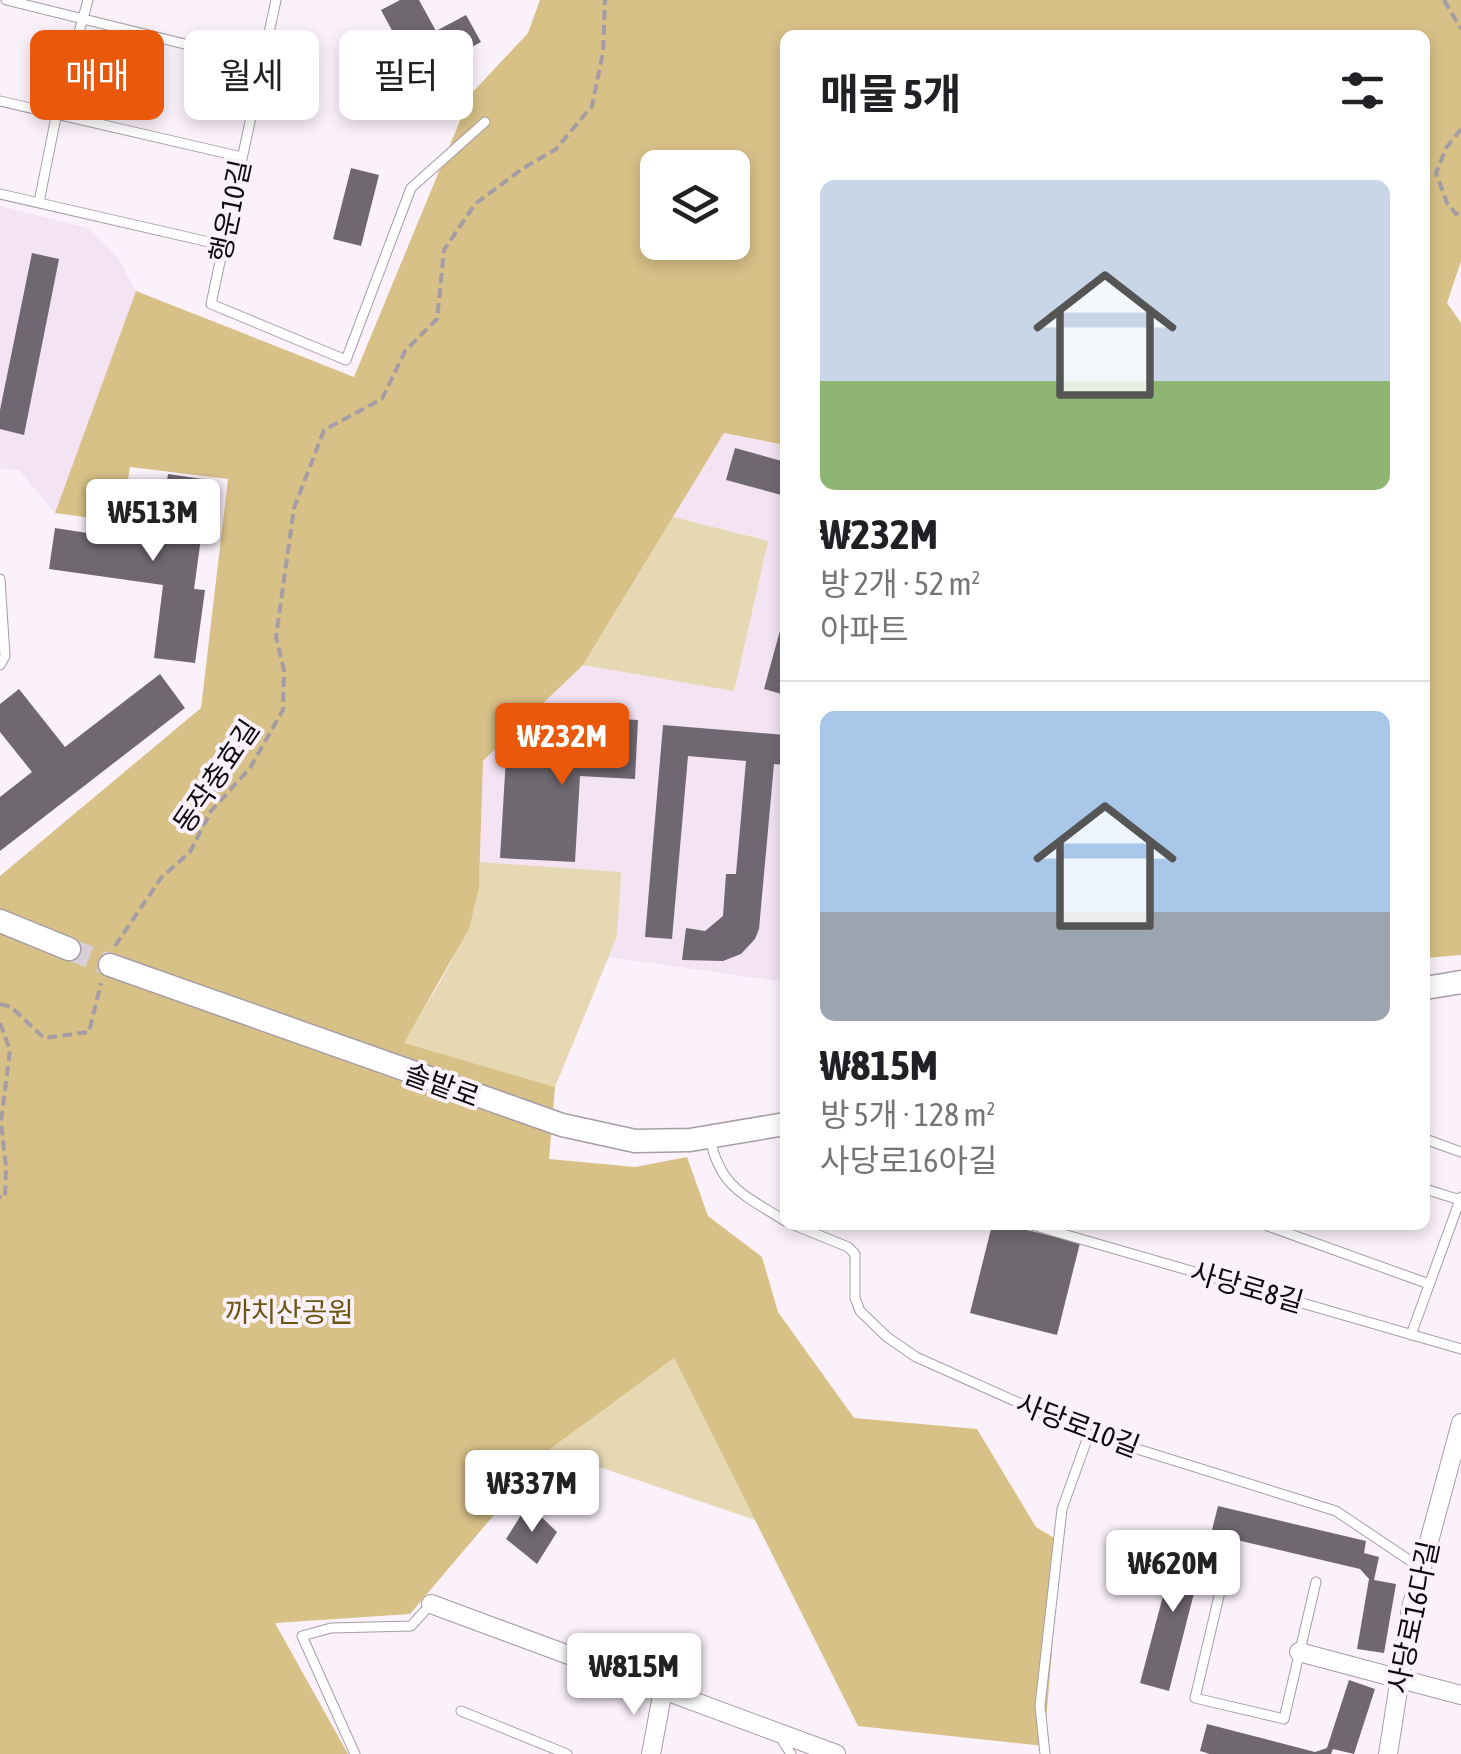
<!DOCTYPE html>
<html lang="ko">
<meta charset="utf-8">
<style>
:root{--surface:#fff;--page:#f2f2f2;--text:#202124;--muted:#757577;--line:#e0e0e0;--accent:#ea580c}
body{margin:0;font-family:"Asap Condensed","Noto Sans KR",sans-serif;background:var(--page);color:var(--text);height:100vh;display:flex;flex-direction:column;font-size:38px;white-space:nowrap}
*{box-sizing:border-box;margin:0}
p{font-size:32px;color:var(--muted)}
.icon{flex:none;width:55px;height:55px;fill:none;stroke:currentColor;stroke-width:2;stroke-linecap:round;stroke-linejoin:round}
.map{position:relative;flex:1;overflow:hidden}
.panel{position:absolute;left:780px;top:30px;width:650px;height:1200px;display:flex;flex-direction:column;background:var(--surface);border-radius:15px;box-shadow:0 5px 15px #0003}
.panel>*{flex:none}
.banner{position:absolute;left:30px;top:30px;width:600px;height:90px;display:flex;gap:20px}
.buttons{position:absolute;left:640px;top:150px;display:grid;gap:20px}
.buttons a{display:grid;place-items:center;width:110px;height:110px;border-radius:15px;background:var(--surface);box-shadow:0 5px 15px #0003;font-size:50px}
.price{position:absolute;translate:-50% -85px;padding:0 22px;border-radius:10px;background:#fff;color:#222;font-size:32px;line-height:65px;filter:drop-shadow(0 2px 5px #0008)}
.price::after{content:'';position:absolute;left:50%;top:60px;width:30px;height:22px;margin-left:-15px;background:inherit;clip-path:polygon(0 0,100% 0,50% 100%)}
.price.selected{background:var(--accent);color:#fff}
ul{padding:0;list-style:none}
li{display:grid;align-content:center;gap:20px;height:530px;padding:0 40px}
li+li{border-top:2px solid var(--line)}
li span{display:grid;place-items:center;height:310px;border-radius:15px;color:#555}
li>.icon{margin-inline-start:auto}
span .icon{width:180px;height:180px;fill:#fffc;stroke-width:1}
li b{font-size:42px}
h2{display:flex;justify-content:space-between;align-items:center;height:120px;padding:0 40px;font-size:42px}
.tag{padding:0 35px;border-radius:15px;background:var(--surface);box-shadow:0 5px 15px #0003;font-size:35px;line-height:90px}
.tag.selected{background:var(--accent);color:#fff}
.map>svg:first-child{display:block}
.built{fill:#f3e3f3}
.green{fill:#e6d8b3}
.forest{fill:#d8c187;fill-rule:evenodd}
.building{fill:#706871}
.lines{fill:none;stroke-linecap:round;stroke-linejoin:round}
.tertiary-tunnel{stroke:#d7ced7;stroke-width:22;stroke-dasharray:22 11;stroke-linecap:butt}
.service-casing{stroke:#a69da6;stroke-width:11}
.minor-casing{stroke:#a69da6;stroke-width:20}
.tertiary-casing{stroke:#a69da6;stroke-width:25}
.path{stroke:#a59da5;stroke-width:4;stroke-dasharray:10 5;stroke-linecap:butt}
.service{stroke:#fff;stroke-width:9}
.minor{stroke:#fff;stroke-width:18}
.tertiary{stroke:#fff;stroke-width:22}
.labels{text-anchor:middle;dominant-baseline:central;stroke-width:8;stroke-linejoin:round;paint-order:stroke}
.street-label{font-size:28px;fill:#0d0a0d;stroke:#fbf1fb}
.park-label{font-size:28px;fill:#6c550f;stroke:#fbf1fb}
</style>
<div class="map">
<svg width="1461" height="1754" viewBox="0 0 1461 1754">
<rect width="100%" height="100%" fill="#fbf1fb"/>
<path class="built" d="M0 206 87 228 118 258 136 291 55 513 19 470 0 469Z
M724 433 785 445V982L609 957 555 1087 469 929 479 887 483 762 583 665Z"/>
<path class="green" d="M673 517 768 541 734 691 583 665Z
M480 862 621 872 617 936 555 1087 403 1044C437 985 478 932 480 862Z
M674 1358 755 1520 549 1450Z"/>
<path class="forest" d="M540 0H1461V261L1447 303 1461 323V955L1425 958V35H785V445L724 433 583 665 483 761 479 887 469 929 404 1043 555 1087 549 1159 635 1167 687 1157 708 1216 762 1257 778 1312 854 1418 977 1429 1036 1527 1061 1542 1044 1746 858 1726 674 1358 549 1450 410 1614 275 1623 348 1754H0V876L201 708 228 479 130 467 121 522 55 513 136 291 354 377 471 94 528 33ZM658 168H732V242H658Z"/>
<path class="building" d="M400 0H419L436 31 466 15 481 42 417 77 381 10Z
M351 168 379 175 361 246 333 239Z
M32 253 59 259 24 435 0 429V410Z
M735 448 785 462V496L726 480Z
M168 474 209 480 194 589 205 590 195 663 154 658 163 585 49 569 55 528 158 544Z
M784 616 785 617V695L764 689Z
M160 674 185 708 0 851V797L32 772 0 732V704L19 689 65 747Z
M568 716 638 720 635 779 580 776 575 862 500 858 506 757 565 761Z
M663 725 785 735V765L774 764 759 929 755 939 741 954 723 961 682 960 686 928 705 931 723 916 726 874H736L746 761 688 756 672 939 645 937Z
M992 1225H1007L1080 1243 1057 1335 970 1313Z
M528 1504 557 1532 537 1564 506 1539Z
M1218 1506 1366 1541 1364 1553 1379 1557 1374 1580 1396 1584 1384 1653 1357 1649 1369 1579 1360 1569 1211 1534Z
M1178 1539 1206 1546 1169 1691 1140 1683Z
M1349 1680 1375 1689 1354 1754 1333 1749 1331 1754H1210L1200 1751 1207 1724 1315 1752 1327 1748Z"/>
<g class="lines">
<path class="tertiary-tunnel" d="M69 949 110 965"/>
<defs>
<path id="service" d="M6 0 262 63
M276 0 211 304 346 360 411 188 485 122
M0 101 242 157
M0 194 222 245
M39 202 57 112 88 0
M0 579 5 656 0 665
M710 1139C721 1189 745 1195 785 1221
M1425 1139 1461 1152
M1425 1189 1460 1200
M794 1225 848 1247 855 1254V1298L860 1311 887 1337 916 1357 1089 1434 1336 1511 1421 1568
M1032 1225 1461 1349
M1265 1225 1429 1284
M1411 1335 1461 1197
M1227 1562 1195 1698 1284 1719 1316 1582
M461 1711 567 1754
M779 1735 791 1754
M355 1754 302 1636 331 1628 411 1626 431 1604
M1045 1754 1040 1706 1062 1509 1089 1434"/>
<path id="minor" d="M431 1604 836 1754
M1299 1652 1461 1695
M651 1754 663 1690
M1388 1754 1411 1608 1461 1423"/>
<path id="tertiary" d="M0 921 69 949
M110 965 562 1125 635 1141 690 1140 785 1124
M1425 988 1461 982"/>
</defs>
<use href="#service" class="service-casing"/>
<use href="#minor" class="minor-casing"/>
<use href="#tertiary" class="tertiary-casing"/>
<path class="path" d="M1444 0 1461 29
M1461 129 1446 148 1436 173 1447 203 1456 214 1461 212
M115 946 161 878 190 852 211 811 250 768 283 710 284 670 276 637 294 508 324 430 382 399 405 351 437 319 444 250 475 204 522 169 556 149 592 106 603 52 605 0
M0 1004 11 1007 44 1038 89 1032 101 983
M0 1023 10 1050 1 1122 6 1167 5 1197H0"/>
<use href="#service" class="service"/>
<use href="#minor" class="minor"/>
<use href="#tertiary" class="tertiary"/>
</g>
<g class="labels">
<g class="street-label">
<text transform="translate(230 211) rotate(-78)">행운10길</text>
<text transform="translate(216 776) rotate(-56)">동작충효길</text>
<text transform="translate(442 1085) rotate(20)">솔밭로</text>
<text transform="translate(1247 1287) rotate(16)">사당로8길</text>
<text transform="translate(1078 1425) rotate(21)">사당로10길</text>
<text transform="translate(1413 1617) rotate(-78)">사당로16다길</text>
</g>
<g class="park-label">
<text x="289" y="1312">까치산공원</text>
</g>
</g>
</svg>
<div class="buttons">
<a><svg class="icon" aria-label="layers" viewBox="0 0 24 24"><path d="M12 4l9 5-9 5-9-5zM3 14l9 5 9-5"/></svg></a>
</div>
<b class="price" style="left:153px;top:564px">₩513M</b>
<b class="price selected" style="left:562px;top:788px">₩232M</b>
<b class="price" style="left:532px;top:1535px">₩337M</b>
<b class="price" style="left:1173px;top:1615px">₩620M</b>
<b class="price" style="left:634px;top:1718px">₩815M</b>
<div class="banner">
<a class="tag selected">매매</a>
<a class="tag">월세</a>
<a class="tag">필터</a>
</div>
<section class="panel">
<h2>매물 5개<svg class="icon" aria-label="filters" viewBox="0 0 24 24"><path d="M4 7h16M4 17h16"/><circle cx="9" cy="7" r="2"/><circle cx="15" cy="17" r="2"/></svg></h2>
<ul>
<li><span style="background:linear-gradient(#c9d6e8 65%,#8fb573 0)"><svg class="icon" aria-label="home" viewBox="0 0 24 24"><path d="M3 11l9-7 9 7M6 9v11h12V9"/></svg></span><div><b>₩232M</b><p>방 2개 · 52 m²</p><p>아파트</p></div></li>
<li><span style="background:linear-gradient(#a9c7e8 65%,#9aa5b1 0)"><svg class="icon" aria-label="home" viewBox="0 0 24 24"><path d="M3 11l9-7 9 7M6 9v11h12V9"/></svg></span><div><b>₩815M</b><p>방 5개 · 128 m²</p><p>사당로16아길</p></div></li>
</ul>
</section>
</div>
